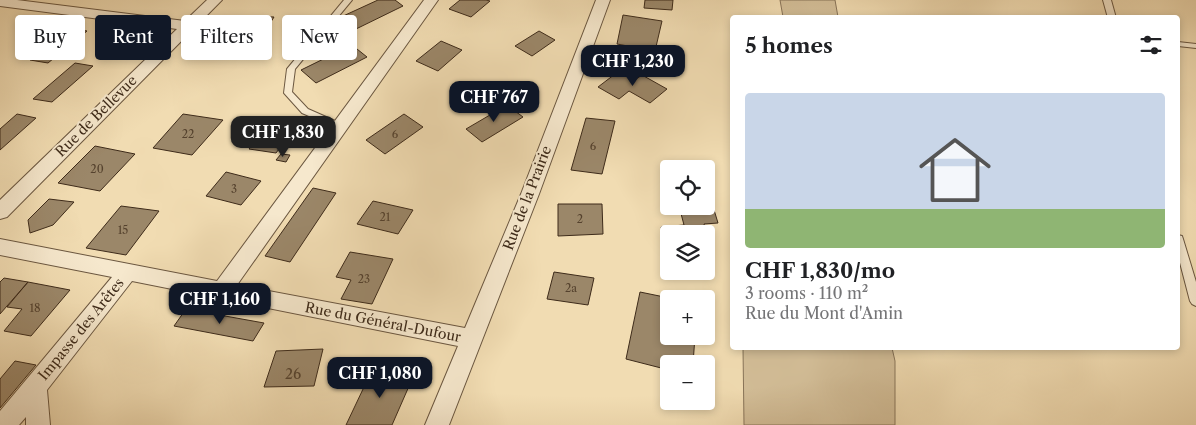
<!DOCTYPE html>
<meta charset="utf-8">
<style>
:root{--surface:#fff;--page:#f2f2f2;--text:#202124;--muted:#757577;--accent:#111827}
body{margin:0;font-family:"Libre Caslon Text",serif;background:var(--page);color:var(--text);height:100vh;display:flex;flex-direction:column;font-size:19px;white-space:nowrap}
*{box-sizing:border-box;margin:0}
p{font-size:16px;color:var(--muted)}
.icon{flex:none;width:28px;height:28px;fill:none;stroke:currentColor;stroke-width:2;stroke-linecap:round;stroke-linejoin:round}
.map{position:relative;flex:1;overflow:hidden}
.panel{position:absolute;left:730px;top:15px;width:450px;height:335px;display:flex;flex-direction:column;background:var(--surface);border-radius:5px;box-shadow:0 2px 8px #0003}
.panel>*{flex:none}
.hud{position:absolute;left:15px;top:15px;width:475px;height:45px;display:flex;gap:10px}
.buttons{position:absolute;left:660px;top:160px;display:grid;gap:10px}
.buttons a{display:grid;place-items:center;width:55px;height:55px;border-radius:5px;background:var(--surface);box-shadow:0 2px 8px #0003;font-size:25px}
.price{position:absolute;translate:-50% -42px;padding:0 11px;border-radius:10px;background:var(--accent);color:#fff;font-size:16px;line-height:32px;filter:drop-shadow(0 1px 2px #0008)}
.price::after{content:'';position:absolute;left:50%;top:30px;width:15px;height:11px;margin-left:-8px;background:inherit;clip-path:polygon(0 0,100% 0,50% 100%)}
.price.selected{background:#222;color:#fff}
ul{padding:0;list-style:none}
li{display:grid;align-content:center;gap:10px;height:265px;padding:0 15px}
li span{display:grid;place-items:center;height:155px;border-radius:5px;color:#555}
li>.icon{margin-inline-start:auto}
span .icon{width:90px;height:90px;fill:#fffc;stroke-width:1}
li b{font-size:21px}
h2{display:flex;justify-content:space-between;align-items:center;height:60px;padding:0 15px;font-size:21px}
.pill{padding:0 18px;border-radius:5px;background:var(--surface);box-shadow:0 2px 8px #0003;font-size:18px;line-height:45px}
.pill.selected{background:var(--accent);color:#fff}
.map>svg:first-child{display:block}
.green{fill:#d3be98;stroke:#887459}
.building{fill:#9b8769;stroke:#3e2b1a}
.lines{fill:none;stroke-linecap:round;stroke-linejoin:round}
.lane-casing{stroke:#6b5740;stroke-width:2}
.street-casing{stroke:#6b5740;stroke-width:2}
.lane{fill:#f6e8cd;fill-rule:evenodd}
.street{fill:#f6e8cd;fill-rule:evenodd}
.labels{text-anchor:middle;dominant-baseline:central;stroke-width:4;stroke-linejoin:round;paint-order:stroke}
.number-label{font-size:11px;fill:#55422e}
.street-label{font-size:14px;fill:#3e2b1a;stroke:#f6e8cd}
.near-number-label{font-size:14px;fill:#55422e}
</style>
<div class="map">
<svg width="1196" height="425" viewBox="0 0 1196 425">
<rect width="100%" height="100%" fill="#f1dcb2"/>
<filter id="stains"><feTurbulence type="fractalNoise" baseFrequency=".004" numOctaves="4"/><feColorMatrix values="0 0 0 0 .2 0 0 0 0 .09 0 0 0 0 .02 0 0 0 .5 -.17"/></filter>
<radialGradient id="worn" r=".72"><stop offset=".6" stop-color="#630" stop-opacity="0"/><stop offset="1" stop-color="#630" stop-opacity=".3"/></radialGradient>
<path class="green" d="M780 0H835L838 17H783Z
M743 348H892L895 361V425H744Z"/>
<path class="building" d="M378 0H395L403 6 356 29 341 17Z
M460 0H486L490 1 471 17 449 9Z
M645 0H673L672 10 644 8Z
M623 15 662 21 655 51 617 44Z
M246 16 274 17 252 52 222 51Z
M70 28 87 31 48 63 30 60Z
M539 31 555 40 532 56 515 46Z
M441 41 462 50 438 71 416 61Z
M352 45 367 57 316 83 301 70Z
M75 63 93 66 52 102 33 99Z
M619 71 635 80 642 75 667 89 650 103 629 91 619 99 598 87Z
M507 105 523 117 482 142 466 129Z
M17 114 36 118 0 150V129Z
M183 114 223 120 192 155 153 148Z
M404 114 423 127 385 154 366 140Z
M586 118 615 121 602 174 571 170Z
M291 119 320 123 314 133 294 129 276 153 249 149 262 133 269 134 277 124 286 125Z
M95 146 135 154 100 191 58 183Z
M281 154 290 155 286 162 276 160Z
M226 172 261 181 241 205 206 196Z
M313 188 336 193 290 262 265 256Z
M49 199 74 202 53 225 30 233 28 220Z
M706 200H711L718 223 704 224 713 259 706 260V234H669V261L661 227 684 225 679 206H706Z
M373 201 413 210 398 234 357 224Z
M558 204H602L603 234 558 236Z
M121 206 159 211 126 255 86 248Z
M350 252 393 259 372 304 341 299 351 280 336 277Z
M554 272 594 278 588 305 547 299Z
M4 278 28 282 0 314V282Z
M28 282 70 290 31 336 4 331 22 309 7 307Z
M640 292 674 299H669V336H695L693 364H669V370L626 359Z
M186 309 264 323 253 341 174 326Z
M323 349 314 386 264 387 276 351Z
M15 361 36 365 0 408V379Z
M373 368 413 377 392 425H346Z"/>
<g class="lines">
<defs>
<path id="lane" d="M344 0H352L295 69 292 92 308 109 342 124 343 126 339 129 302 113 284 93 287 69Z
M1103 0H1111L1116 18H1108Z
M1178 42 1196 44V48L1178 46Z
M1178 235 1182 236 1183 239 1196 282V306L1192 304 1190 301 1178 255Z"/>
<path id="street" d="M0 0H17L185 21 207 0H222L7 217 0 219V200L177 29 0 6Z
M424 0H438L237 285 465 328 521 194 596 0H610L539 194 449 425H425L458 346 132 281 47 390 50 425H26V417L19 425H0V411L112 277 0 255V239L217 281Z"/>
</defs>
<use href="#lane" class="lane-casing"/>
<use href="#street" class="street-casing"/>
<use href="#lane" class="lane"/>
<use href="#street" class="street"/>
</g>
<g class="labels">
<g class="number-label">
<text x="188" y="134">22</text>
<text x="395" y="134">6</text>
<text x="593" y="146">6</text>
<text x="97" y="169">20</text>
<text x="234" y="189">3</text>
<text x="385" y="217">21</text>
<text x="580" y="219">2</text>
<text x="123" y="230">15</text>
<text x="364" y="279">23</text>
<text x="571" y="288">2a</text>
<text x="35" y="308">18</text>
</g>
<g class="street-label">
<text transform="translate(96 116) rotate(-45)">Rue de Bellevue</text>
<text transform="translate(527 198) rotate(-69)">Rue de la Prairie</text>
<text transform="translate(383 322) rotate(11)">Rue du Général-Dufour</text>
<text transform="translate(81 329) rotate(-51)">Impasse des Arêtes</text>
</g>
<g class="near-number-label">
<text x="293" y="374">26</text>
</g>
</g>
<rect width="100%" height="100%" filter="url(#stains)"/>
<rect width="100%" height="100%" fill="url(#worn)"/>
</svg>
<div class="buttons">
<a><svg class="icon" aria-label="locate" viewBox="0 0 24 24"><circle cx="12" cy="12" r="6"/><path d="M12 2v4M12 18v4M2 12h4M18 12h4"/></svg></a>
<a><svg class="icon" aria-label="layers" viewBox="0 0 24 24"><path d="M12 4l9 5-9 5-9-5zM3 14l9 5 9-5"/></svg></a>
<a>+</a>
<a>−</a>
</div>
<b class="price" style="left:633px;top:87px">CHF 1,230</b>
<b class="price" style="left:494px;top:123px">CHF 767</b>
<b class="price selected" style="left:283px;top:158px">CHF 1,830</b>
<b class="price" style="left:220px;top:325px">CHF 1,160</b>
<b class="price" style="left:380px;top:399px">CHF 1,080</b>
<div class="hud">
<a class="pill">Buy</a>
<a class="pill selected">Rent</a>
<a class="pill">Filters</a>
<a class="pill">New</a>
</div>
<section class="panel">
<h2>5 homes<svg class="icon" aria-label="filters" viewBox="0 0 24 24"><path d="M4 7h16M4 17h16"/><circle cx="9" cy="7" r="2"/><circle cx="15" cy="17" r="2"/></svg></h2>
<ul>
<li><span style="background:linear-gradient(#c9d6e8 75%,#8fb573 0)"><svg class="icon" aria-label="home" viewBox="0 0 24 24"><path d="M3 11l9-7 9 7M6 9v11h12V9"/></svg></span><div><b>CHF 1,830/mo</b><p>3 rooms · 110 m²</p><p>Rue du Mont d'Amin</p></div></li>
</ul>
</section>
</div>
